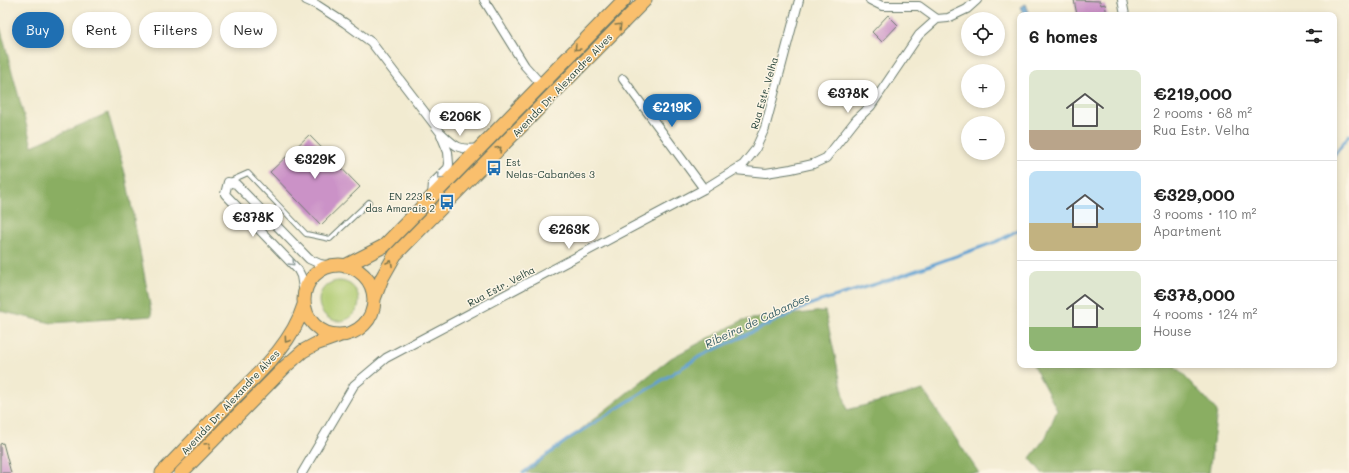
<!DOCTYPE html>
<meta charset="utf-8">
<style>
:root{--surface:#fff;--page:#f6f6f6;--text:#222;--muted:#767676;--line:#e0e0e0;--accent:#1f6fb2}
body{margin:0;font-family:Mali,sans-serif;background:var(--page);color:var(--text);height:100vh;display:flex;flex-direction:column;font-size:15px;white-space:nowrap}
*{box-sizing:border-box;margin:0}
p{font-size:13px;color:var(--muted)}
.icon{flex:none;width:22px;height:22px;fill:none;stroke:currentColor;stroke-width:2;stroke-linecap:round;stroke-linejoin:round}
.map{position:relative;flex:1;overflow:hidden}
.panel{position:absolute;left:1017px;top:12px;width:320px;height:356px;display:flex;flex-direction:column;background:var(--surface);border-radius:8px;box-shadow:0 2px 6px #0003}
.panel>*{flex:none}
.top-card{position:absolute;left:12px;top:12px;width:380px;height:36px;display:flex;gap:8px}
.tools{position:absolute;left:961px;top:12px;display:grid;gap:8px}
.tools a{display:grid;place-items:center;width:44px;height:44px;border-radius:50%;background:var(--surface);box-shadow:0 2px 6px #0003;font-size:20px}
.price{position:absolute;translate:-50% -34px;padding:0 9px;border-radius:14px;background:#fff;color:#222;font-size:13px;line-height:26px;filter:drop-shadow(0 1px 2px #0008)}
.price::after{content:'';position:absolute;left:50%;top:24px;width:12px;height:9px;margin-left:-6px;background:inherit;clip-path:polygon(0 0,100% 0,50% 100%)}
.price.on{background:var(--accent);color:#fff}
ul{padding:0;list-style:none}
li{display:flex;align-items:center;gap:12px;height:100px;padding:0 12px}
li+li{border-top:1px solid var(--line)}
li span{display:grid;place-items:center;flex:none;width:112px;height:80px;border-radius:8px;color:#555}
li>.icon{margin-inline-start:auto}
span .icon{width:48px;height:48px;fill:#fffc;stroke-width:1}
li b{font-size:17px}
h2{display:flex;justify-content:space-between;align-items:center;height:48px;padding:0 12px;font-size:17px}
.pill{padding:0 14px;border-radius:18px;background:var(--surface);box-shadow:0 2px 6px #0003;font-size:14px;line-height:36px}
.pill.on{background:var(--accent);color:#fff}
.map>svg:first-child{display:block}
.green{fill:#aeca70;stroke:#668452}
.forest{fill:#8aae62;stroke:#54764b}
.water{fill:#5fa0d2;stroke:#3f6e83}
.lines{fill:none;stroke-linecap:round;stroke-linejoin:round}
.stream{stroke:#5fa0d2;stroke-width:3}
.building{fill:#cb92c7}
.lane-casing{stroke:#697a6b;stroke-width:6}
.street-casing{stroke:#697a6b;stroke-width:10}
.primary-casing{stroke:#697a6b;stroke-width:15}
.lane{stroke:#fff;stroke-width:4}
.street{stroke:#fff;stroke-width:8}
.primary{stroke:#f9bf6d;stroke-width:13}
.oneway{stroke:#81784e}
.oneway2{stroke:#8f9e9a}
.labels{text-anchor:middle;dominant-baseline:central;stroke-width:3;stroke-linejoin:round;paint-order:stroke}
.street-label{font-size:10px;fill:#1f3d34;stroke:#fcf5e5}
.poi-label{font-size:10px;fill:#1f3d34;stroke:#fcf5e5;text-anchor:start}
.water-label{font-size:11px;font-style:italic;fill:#325b63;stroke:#fcf5e5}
</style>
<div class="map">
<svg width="1349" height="473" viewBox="0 0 1349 473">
<rect width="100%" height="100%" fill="#fcf5e5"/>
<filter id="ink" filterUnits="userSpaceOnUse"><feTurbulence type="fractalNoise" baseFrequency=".025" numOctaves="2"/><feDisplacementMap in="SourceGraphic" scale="8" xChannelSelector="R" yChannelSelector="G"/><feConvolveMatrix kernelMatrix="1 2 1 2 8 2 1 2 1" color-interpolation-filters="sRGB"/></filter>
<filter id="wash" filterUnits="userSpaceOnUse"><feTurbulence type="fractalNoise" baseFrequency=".012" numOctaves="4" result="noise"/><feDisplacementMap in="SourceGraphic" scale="16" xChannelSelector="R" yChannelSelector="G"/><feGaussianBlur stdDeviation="0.9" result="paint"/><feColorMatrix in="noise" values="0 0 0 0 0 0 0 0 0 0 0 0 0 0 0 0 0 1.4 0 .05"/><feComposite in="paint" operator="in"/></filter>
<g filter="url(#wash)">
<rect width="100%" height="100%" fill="#f2ebd1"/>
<path class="green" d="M319 301a20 20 0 1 1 40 0a20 20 0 1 1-40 0Z"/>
<path class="forest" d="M0 27 32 146 108 113 126 177 152 316 52 323 0 311Z
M825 311 847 410 923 390 979 473H526L671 358 743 320Z
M1033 365H1174L1217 411 1209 473H1042L1030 458 1046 437 1057 410Z"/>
<path class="water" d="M1026 4 1030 15H1024L1020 7Z"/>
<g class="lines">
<path class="stream" d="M1334 156 1349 135
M523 473 570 438 699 357 814 303 892 279 998 241 1020 229"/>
</g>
<g id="blocks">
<path class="building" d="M1074 0 1100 1 1101 5 1105 4 1107 15H1077Z
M888 15 898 25 882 42 872 32Z
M309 135 360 187 321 225 270 172Z
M3 443 11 473H0V444Z"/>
</g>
</g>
<g filter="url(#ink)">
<use href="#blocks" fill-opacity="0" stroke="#697a6b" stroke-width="1"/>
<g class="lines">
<defs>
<path id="lane" d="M230 181 248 173 306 234 330 239 369 202
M257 227 279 206"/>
<path id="street" d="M306 0 317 5 345 23 371 42 440 132C455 146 458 151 479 148
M484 0 525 66 541 84
M870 0 882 6H919L937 19 948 18 967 9 977 0
M1122 0 1125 15
M623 79 704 189
M735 170 766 173 791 169 813 164 826 158 856 120 871 106 919 35 937 19
M432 196 433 183 448 168 449 164 448 152 441 135
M304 294 301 276 298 270 225 194 228 182 236 184 309 259 320 264 331 266
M302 473 354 385 386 358 704 189 743 165 755 150 765 128 799 0"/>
<path id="primary" d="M304 300a35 35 0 1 1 70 0a35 35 0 1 1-70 0Z
M345 266 384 246 624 0
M374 299 382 278 395 255 645 0
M162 473C185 449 209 424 232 400 260 372 292 344 304 305
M181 473 286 366 303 351 316 344 341 335"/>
</defs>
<use href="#lane" class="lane-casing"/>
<use href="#street" class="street-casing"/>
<use href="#primary" class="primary-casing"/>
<use href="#lane" class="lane"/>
<use href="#street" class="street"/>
<use href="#primary" class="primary"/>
</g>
<defs><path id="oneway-chevron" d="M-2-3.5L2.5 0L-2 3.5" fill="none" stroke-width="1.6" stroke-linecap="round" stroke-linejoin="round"/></defs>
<g class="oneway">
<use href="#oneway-chevron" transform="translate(619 26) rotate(-46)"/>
<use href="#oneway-chevron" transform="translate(577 48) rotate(134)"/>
<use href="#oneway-chevron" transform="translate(499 149) rotate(-46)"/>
<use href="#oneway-chevron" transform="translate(390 263) rotate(-61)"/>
<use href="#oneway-chevron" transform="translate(287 340) rotate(126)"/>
<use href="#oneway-chevron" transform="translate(208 445) rotate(-46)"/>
</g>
<g class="oneway2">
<use href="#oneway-chevron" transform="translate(440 177) rotate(134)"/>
<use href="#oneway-chevron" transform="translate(292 263) rotate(46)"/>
</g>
</g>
<defs>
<symbol id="bus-bare" viewBox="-9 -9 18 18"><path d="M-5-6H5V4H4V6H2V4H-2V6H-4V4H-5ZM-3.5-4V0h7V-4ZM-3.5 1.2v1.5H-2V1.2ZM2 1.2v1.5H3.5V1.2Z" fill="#1f6fb2" stroke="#fcf5e5" stroke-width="2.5" paint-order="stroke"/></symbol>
</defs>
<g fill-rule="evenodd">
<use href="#bus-bare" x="483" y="157" width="22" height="22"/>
<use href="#bus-bare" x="436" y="191" width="22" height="22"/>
</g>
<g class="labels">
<g class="street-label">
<text transform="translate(562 85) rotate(-46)">Avenida Dr. Alexandre Alves</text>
<text transform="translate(764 93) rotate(-74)">Rua Estr. Velha</text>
<text transform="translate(501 286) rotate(-28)">Rua Estr. Velha</text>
<text transform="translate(230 402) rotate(-47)">Avenida Dr. Alexandre Alves</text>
</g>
<g class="poi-label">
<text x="506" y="162">Est<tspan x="506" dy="12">Nelas-Cabanões 3</tspan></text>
<text x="435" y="196" text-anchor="end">EN 223 R.<tspan x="435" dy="12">das Amarais 2</tspan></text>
</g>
<g class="water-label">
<text transform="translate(757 320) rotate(-25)">Ribeira de Cabanões</text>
</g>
</g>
</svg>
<div class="tools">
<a><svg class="icon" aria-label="locate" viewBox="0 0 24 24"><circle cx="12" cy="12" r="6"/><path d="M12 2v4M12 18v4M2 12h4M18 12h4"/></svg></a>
<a>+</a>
<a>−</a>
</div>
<b class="price" style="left:848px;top:114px">€378K</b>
<b class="price on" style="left:672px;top:128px">€219K</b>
<b class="price" style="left:460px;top:137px">€206K</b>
<b class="price" style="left:315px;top:180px">€329K</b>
<b class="price" style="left:253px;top:238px">€378K</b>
<b class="price" style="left:569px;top:250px">€263K</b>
<div class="top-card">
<a class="pill on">Buy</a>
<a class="pill">Rent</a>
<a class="pill">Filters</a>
<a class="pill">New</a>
</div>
<section class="panel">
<h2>6 homes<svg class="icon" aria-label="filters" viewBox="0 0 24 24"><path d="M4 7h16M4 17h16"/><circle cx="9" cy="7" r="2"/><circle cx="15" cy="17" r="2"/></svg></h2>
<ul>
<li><span style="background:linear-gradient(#dfe7d0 75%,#b9a48a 0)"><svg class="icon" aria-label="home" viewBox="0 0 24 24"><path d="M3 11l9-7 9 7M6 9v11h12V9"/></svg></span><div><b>€219,000</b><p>2 rooms · 68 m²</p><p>Rua Estr. Velha</p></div></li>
<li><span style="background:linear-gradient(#bfe0f5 65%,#c2b280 0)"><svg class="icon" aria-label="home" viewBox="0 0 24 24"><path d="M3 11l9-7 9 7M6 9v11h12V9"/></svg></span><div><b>€329,000</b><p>3 rooms · 110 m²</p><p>Apartment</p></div></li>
<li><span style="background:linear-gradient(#dfe7d0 70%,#8fb573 0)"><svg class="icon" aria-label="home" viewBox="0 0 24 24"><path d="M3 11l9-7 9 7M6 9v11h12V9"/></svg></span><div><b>€378,000</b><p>4 rooms · 124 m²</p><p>House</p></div></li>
</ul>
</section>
</div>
